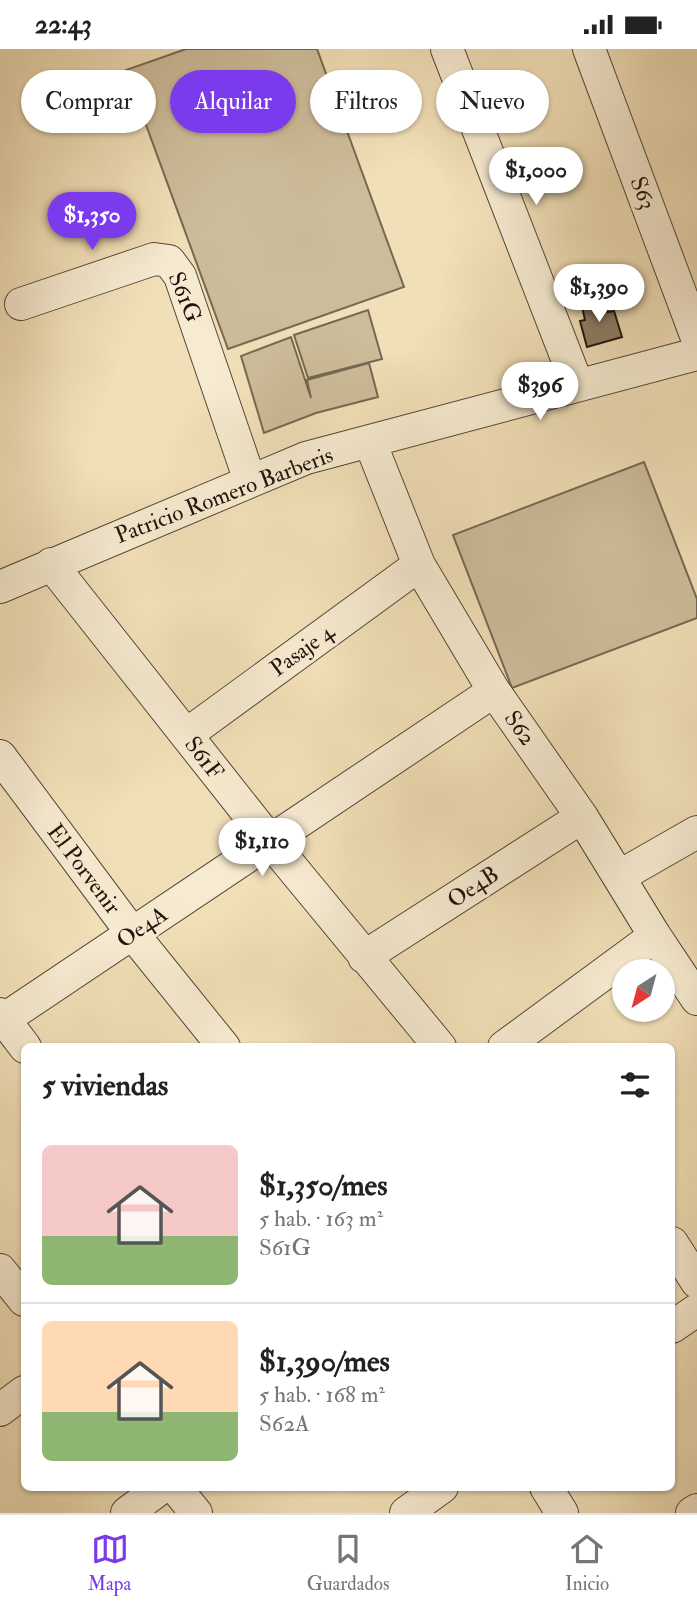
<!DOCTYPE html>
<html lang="es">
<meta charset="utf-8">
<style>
:root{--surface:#fff;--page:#f2f2f2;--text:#222;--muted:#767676;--line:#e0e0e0;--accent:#7c3aed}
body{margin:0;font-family:"IM FELL Double Pica",serif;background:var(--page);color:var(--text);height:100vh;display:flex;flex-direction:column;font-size:26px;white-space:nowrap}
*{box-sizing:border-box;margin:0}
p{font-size:23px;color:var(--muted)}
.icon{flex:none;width:38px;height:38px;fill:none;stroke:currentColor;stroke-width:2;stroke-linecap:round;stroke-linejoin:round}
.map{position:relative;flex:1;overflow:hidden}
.details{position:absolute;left:21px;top:994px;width:654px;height:448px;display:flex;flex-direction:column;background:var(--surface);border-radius:10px;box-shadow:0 2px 5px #0004}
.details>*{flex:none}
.banner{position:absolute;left:21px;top:21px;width:656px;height:63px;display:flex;gap:14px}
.needle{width:46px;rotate:216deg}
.buttons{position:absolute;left:612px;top:910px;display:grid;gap:14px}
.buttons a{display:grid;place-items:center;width:63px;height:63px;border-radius:50%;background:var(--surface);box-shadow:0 2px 5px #0004;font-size:35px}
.price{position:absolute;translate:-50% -60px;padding:0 16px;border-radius:24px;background:#fff;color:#222;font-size:23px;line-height:46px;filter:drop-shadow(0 2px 4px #0008)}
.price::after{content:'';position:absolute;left:50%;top:42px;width:21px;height:16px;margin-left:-10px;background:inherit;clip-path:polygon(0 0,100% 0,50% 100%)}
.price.selected{background:var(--accent);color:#fff}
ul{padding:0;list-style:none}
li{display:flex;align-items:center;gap:21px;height:175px;padding:0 21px}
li+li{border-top:2px solid var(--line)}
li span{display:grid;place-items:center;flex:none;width:196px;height:140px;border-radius:10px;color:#555}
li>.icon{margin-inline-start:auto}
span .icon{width:84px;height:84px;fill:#fffc;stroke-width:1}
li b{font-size:30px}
h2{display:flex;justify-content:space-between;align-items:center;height:84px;padding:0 21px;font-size:30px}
.pill{padding:0 24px;border-radius:32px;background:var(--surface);box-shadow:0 2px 5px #0004;font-size:24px;line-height:63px}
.pill.selected{background:var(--accent);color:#fff}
.status{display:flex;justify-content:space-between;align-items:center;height:49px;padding:0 35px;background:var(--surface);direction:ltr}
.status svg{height:19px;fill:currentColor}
.dock{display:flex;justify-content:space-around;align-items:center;height:98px;border-top:2px solid var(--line);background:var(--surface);font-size:19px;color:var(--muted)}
.dock a{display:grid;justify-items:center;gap:4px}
.dock .selected{color:var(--accent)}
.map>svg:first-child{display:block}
.green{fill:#cdbc9a;stroke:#766853;stroke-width:2}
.building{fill:#8c7d65;stroke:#1f130c;stroke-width:2}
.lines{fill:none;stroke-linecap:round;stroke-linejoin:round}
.minor-casing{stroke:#544637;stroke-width:34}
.minor{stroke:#f6ead0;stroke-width:32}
.labels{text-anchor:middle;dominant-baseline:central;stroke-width:6;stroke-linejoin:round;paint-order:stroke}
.street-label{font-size:23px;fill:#1f130c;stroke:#f6ead0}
</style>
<div class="status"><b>22:43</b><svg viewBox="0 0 49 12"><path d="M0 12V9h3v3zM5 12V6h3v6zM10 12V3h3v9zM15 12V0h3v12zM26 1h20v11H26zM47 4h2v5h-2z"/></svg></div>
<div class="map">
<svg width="697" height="1464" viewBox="0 0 697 1464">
<rect width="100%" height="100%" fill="#f1dfb7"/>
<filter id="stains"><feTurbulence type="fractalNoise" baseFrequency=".00286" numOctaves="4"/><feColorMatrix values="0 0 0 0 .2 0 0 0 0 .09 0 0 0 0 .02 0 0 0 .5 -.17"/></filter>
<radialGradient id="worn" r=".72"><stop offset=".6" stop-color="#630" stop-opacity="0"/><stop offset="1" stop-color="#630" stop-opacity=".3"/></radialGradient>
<path class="green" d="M186 0H317L404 238 228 300 126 21Z
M368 261 382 310 308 329 294 286Z
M291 288 311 349 307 331 369 314 378 348 316 364 264 384 241 307Z
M644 413 697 550V569L512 639 453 486Z"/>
<path class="building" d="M605 251 608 263 614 262 622 288 587 298 580 272 585 271 582 257Z"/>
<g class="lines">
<defs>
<path id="minor" d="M447 0 577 335
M589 0 697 289
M21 255 154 210 169 212 180 227 250 432
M370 393 419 516 494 642 582 768 655 887 697 950
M51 515 270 792 440 998
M0 538 306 409 697 305
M186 686 419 516
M0 707 132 884 224 998
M620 827 697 783
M364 908 582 768
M0 965 25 998
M0 973 494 642
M504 998 655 887
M672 1194 697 1233
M0 1221 24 1251
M672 1278 697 1261
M0 1361 24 1343
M175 1438 196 1464
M546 1438 562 1464
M127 1464 162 1438
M406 1464 442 1438
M692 1464 697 1461"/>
</defs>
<use href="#minor" class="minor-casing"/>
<use href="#minor" class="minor"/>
</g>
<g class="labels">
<g class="street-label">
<text transform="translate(643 144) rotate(69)">S63</text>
<text transform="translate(185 248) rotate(67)">S61G</text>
<text transform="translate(224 446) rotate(-21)">Patricio Romero Barberis</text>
<text transform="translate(302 601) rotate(-36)">Pasaje 4</text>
<text transform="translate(520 679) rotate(55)">S62</text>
<text transform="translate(204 709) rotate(52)">S61F</text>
<text transform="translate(84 820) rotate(53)">El Porvenir</text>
<text transform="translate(473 838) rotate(-33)">Oe4B</text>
<text transform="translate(142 878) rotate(-34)">Oe4A</text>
</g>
</g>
<rect width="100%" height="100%" filter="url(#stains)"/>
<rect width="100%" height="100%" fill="url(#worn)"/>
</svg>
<div class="buttons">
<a><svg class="needle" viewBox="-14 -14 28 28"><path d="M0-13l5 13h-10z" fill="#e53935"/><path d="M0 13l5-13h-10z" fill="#767676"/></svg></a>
</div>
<b class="price" style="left:536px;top:158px">$1,000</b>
<b class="price selected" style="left:92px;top:203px">$1,350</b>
<b class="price" style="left:599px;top:275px">$1,390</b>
<b class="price" style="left:540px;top:373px">$396</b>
<b class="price" style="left:262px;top:829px">$1,110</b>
<div class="banner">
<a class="pill">Comprar</a>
<a class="pill selected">Alquilar</a>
<a class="pill">Filtros</a>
<a class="pill">Nuevo</a>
</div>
<section class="details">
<h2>5 viviendas<svg class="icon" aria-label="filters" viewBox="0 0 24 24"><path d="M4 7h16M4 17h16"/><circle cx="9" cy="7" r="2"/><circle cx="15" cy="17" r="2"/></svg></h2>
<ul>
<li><span style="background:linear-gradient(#f6c9c9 65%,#8fb573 0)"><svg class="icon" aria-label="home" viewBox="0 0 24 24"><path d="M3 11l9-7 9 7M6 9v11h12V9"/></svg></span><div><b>$1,350/mes</b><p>5 hab. · 163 m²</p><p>S61G</p></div></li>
<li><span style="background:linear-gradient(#ffd9b3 65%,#8fb573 0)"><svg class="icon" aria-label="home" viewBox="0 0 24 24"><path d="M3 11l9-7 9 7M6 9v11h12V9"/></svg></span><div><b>$1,390/mes</b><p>5 hab. · 168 m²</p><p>S62A</p></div></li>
</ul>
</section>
</div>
<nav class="dock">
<a class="selected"><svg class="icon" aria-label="map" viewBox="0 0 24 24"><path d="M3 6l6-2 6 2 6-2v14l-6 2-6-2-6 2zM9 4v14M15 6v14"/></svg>Mapa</a>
<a><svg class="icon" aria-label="saved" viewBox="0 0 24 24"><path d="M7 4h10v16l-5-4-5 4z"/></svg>Guardados</a>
<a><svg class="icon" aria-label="home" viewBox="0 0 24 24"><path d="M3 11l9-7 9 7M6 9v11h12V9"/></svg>Inicio</a>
</nav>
